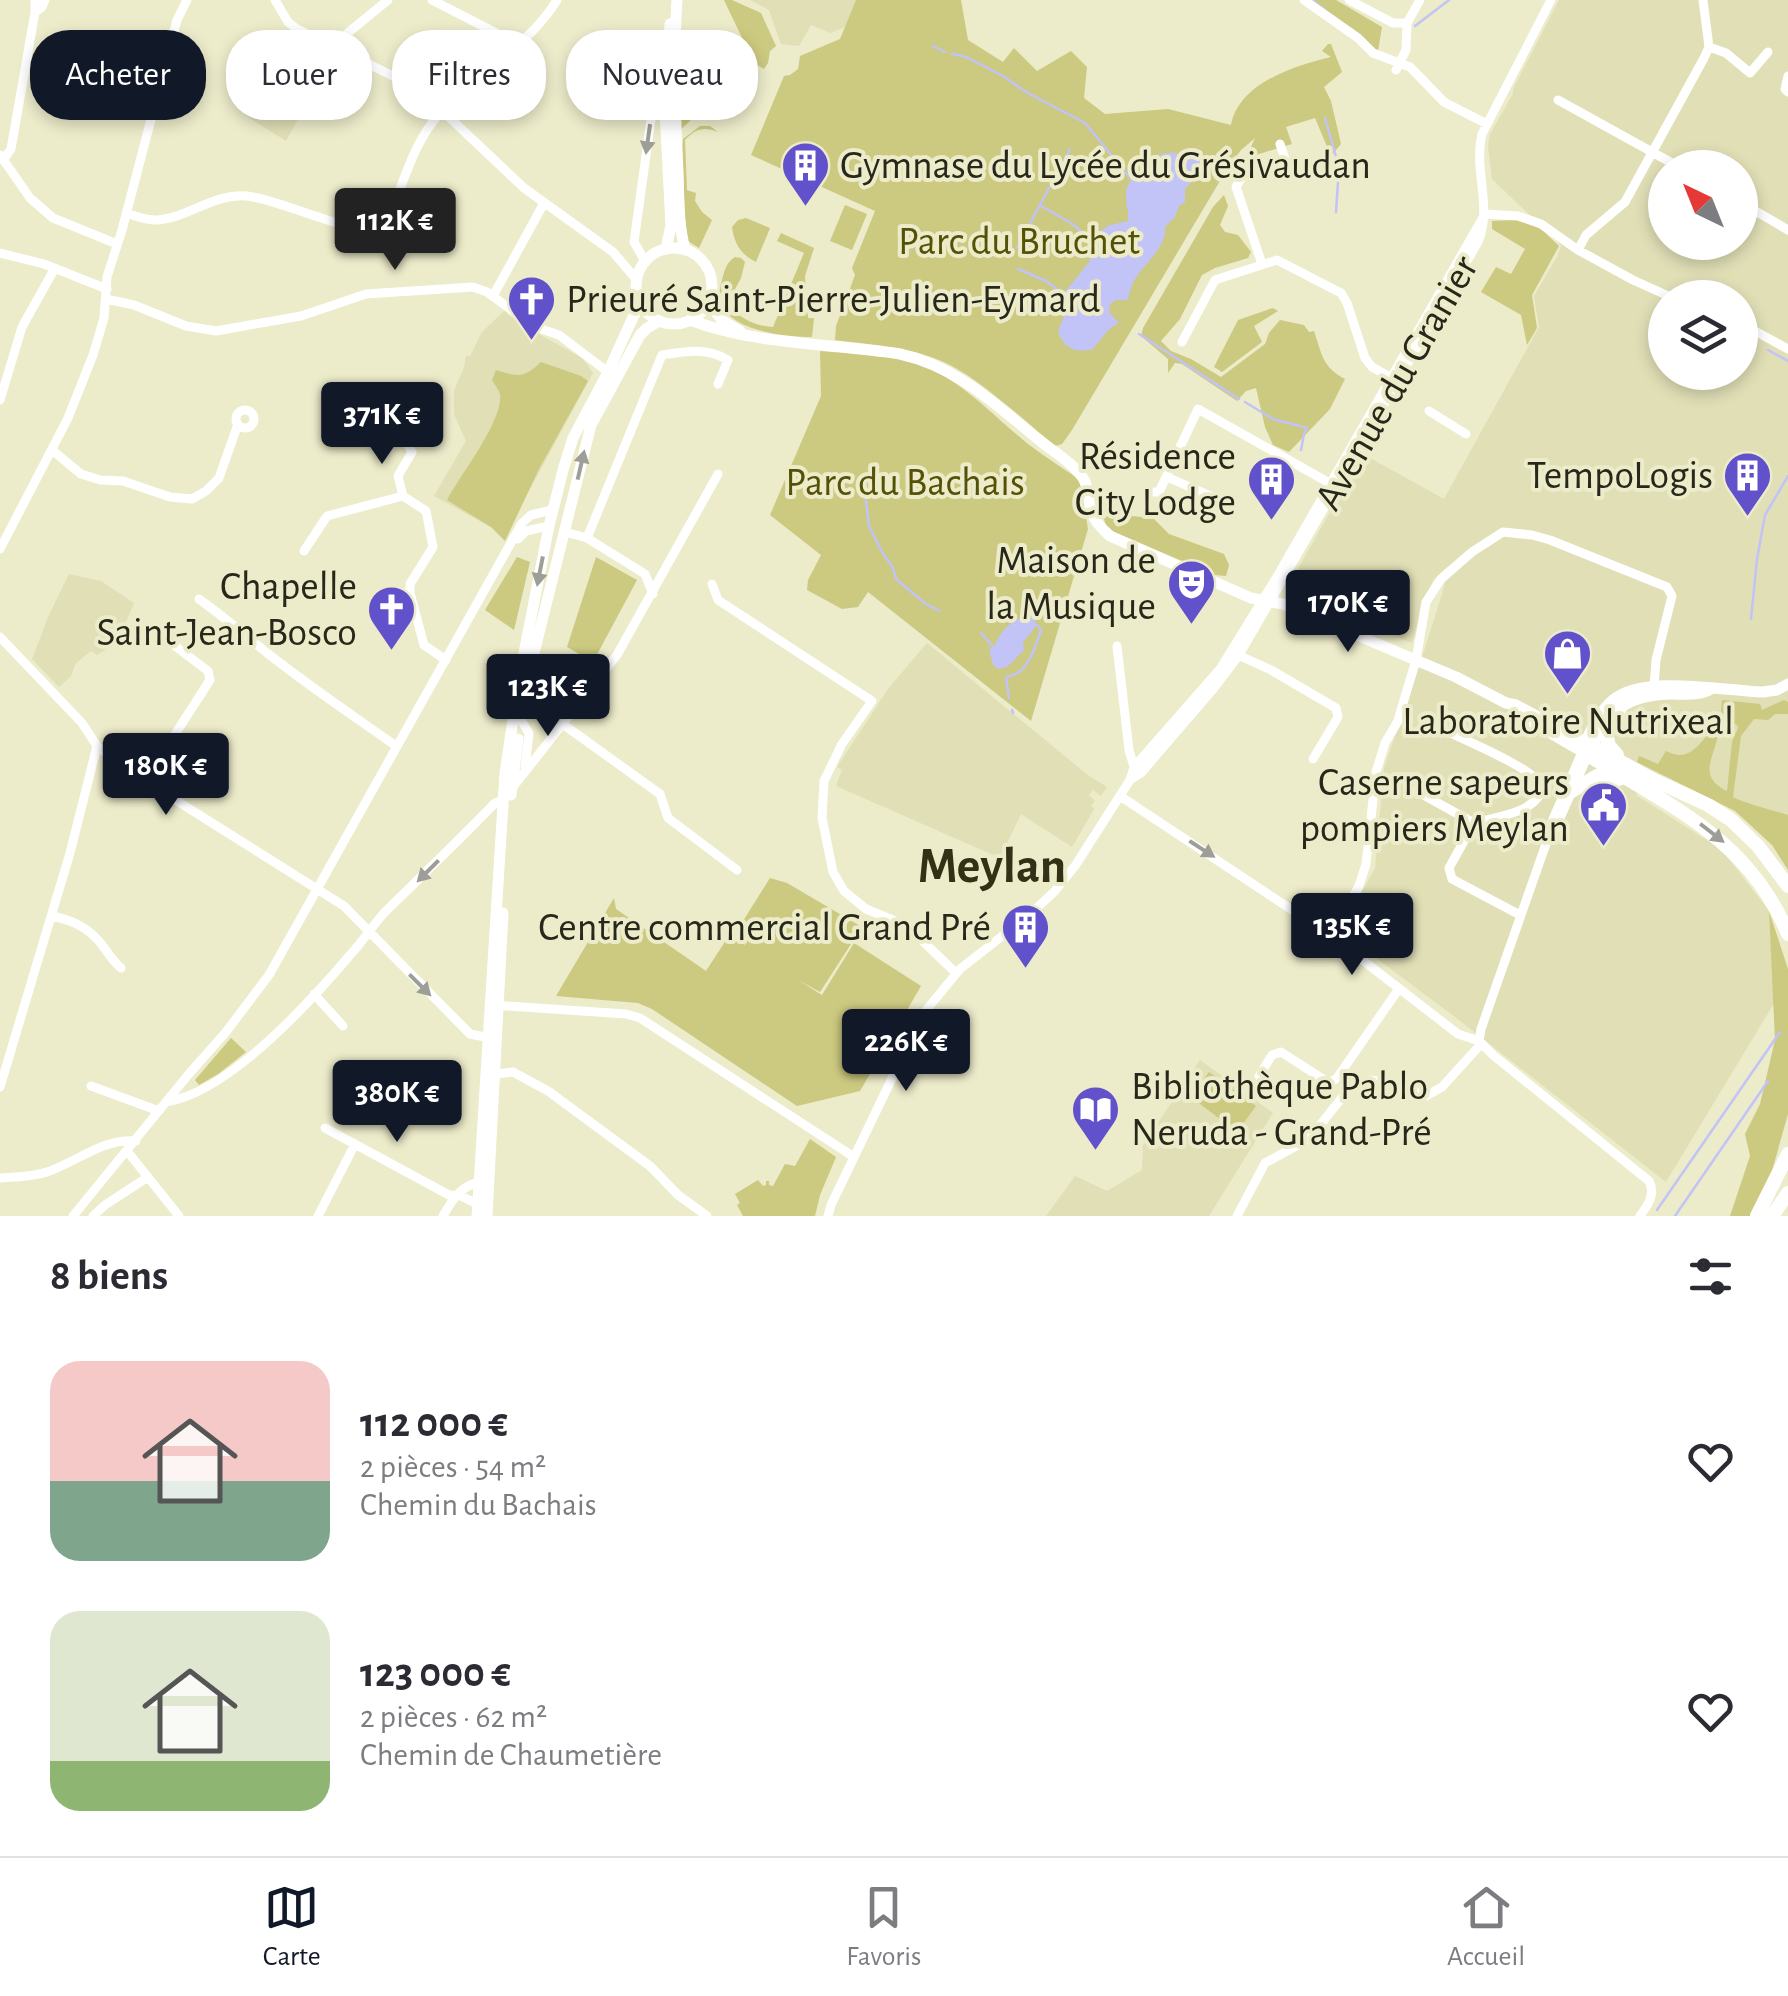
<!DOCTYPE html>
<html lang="fr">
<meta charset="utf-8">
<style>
:root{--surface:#fff;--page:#f7f7f7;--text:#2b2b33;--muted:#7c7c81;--line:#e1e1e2;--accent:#111827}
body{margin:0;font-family:"Alegreya Sans",sans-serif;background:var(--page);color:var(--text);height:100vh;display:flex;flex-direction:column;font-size:38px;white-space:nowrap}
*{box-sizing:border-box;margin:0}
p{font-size:32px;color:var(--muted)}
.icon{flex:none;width:55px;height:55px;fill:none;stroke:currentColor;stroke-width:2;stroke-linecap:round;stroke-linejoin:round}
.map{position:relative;height:1216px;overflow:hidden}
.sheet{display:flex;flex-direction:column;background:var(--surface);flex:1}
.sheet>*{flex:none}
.banner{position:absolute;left:30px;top:30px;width:1000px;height:90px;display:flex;gap:20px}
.needle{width:65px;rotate:317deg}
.controls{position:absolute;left:1648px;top:150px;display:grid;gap:20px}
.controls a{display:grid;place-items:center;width:110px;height:110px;border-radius:50%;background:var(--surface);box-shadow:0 5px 15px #0003;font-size:50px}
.price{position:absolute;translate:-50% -85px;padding:0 22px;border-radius:10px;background:var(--accent);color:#fff;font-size:32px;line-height:65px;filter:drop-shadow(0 2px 5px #0008)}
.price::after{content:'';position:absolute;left:50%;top:60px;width:30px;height:22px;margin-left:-15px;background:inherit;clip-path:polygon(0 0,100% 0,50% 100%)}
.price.current{background:#222;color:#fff}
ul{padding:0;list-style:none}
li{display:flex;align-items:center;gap:30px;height:250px;padding:0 50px}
li span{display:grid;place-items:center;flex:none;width:280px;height:200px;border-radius:30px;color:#555}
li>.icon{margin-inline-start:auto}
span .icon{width:120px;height:120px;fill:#fffc;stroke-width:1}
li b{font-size:42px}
h2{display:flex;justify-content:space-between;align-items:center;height:120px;padding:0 50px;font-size:42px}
.tag{padding:0 35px;border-radius:40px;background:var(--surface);box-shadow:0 5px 15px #0003;font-size:35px;line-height:90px}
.tag.current{background:var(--accent);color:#fff}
.tab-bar{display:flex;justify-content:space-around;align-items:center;height:140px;border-top:2px solid var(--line);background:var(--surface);font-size:28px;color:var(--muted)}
.tab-bar a{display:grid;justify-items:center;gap:5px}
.tab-bar .current{color:var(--accent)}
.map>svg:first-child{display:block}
.built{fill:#e0dfb6;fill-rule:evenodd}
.green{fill:#ccc980}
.water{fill:#c2c3f6}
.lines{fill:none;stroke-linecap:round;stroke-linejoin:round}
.stream{stroke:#c2c3f6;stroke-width:2.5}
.minor{stroke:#fff;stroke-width:9}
.major{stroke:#fff;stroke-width:11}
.highway{stroke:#fff;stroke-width:14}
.oneway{fill:#9e9e98}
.labels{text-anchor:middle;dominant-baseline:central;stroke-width:8;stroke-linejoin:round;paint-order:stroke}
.poi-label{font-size:40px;fill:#27271a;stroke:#ecebca;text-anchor:end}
.park-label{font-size:40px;fill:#555106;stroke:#ecebca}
.street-label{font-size:40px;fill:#27271a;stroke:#ecebca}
.district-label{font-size:50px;font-weight:bold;fill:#323116;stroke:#ecebca}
</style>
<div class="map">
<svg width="1788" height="1216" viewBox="0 0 1788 1216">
<rect width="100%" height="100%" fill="#ecebca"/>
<path class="built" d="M750 0H914L830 33 811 25 799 46 781 44 769 10Z
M1559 0H1788V835L1653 771 1636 795 1722 850 1769 911 1779 995 1666 1182 1459 1020 1340 931 1375 868 1384 768 1419 667 1443 591 1448 566 1433 580 1423 603 1412 643 1295 595 1292 579 1363 454 1444 499 1539 327 1534 296 1558 255 1561 245 1492 179 1488 146 1490 134 1513 94V89ZM1665 168H1740V242H1665ZM1665 298H1740V372H1665Z
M284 30 332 57 286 141 248 117 236 90Z
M504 311 519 323 582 358 593 373 505 535 434 496 466 441 454 414V391L464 367 466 356H470L482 332Z
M69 574 101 581 134 603 117 643 97 655 91 651 76 663 71 676 59 687 32 659 49 615Z
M927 643 1089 776 1107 787 1101 796 1093 790 1089 795 1095 801 1091 806 1094 809 1072 847 1021 814 1000 858 836 786 842 770 837 767 888 689Z
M1200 1060 1273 1113 1209 1216H1046L1075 1176 1107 1191 1142 1170 1143 1145Z"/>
<path class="green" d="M724 0H732L761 13 776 46 770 51 768 63 764 69 754 63Z
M856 0H961L968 40 1003 62 1014 48 1037 71 1071 51 1087 67 1084 98 1105 114 1168 109 1231 125C1239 83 1294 66 1331 57L1322 51 1328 44H1331L1342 72 1324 87 1331 101 1341 144 1331 156 1315 118 1286 127 1292 144 1246 158 1255 138 1241 150 1227 169 1072 430 1062 444 1055 446C1025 421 983 382 950 365 915 347 873 345 835 340L836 326 855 275 852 268 875 211 751 155 784 76 790 75 798 69 800 56 840 39Z
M1307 0H1336L1382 27 1378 51Z
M683 80 685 88 696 87 697 102 711 100 708 108 714 110 708 118 691 120 679 131V81Z
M700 126H710L718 132C704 126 695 129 685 140L687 190 696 193 695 201 702 212 712 220 699 248 686 240 682 149 683 139Z
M1224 195 1228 206 1220 225 1225 232 1238 235 1251 252 1248 258 1215 268 1202 275 1180 319 1161 341 1171 351 1191 359 1221 377 1265 344 1269 333 1280 320 1304 325 1309 332 1314 331C1322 354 1322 367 1345 379L1330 409 1289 452 1273 445 1265 427 1256 388 1246 391 1237 401 1182 364 1175 363 1168 373V359L1141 336 1143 328 1213 207Z
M845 205 867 214 852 250 830 241Z
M746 218 770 228 756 262C741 255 734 243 732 227L738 220Z
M1517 220 1539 227 1559 246 1532 295 1537 328 1527 345 1521 315 1481 292 1496 267 1511 274 1525 249 1492 229V221Z
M781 233 814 248 805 276 808 318H814L812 337C782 337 708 329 721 284 724 273 725 263 735 257L741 258 745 262 741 278 727 304C741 318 753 326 773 327L804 253 777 241Z
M1273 308 1278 311 1254 326 1262 342 1222 372 1214 367 1238 320Z
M820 351C851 354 884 354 914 362 958 376 993 416 1028 444 1045 457 1063 468 1080 480L1088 529 1031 721 868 592 858 607 842 609 807 590 808 580 821 555 770 515 821 396Z
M541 362 581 376 588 381 539 469 505 541 491 527 447 500C460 475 504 420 500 394 500 392 493 382 492 380L496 370C518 377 524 378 541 362Z
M1109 514 1153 518 1169 534 1224 554 1229 565 1226 576 1215 575 1107 529 1104 519Z
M517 557 530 562 514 630 485 610Z
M596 557 637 580 593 662 567 647Z
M1722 700 1760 704 1762 710 1784 700 1788 702V714H1775L1768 720 1754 719 1741 736 1733 797C1746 804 1772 810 1788 815V870L1772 845 1735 811 1637 762 1639 756 1658 764 1666 751C1693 765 1701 738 1718 724 1721 752 1692 774 1727 791L1732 742 1738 728 1737 725 1729 721 1721 711Z
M770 878 787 883 862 927 820 992 798 980 822 995 854 943 921 986 860 1091 797 1106 652 1009 638 1003 556 996 614 898 616 909 706 971 728 937 745 945 743 921Z
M1769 911 1788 969V1114L1770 1178 1750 1216H1730L1750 1156 1745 1134 1760 1104 1775 1040Z
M231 1038 246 1052 218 1074 199 1085 195 1080Z
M1209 1072 1256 1106 1237 1132 1191 1097Z
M810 1139 836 1157 820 1195 815 1216H743L737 1205 740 1203 735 1194 758 1180 763 1186 766 1185V1181H769V1185L773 1186 785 1164 795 1166Z"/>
<path class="water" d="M1191 148H1197L1203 156 1205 163 1201 168 1204 172 1198 175 1185 189V202L1179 206 1175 217 1165 227C1167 250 1141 264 1132 285 1130 290 1129 296 1127 300H1116L1110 304 1109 312 1119 323C1105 329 1102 341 1091 350 1072 352 1064 348 1058 331L1065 314V300L1060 296C1071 286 1079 274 1090 261L1089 248 1096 243 1098 232 1110 225 1128 221C1129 212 1126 205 1126 196 1126 180 1136 178 1144 169 1157 155 1160 151 1181 154Z
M1031 614 1037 625 1023 642 1024 650 1007 667 998 669 993 665 989 649 994 647C1003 626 1010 622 1031 614Z"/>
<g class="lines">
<path class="stream" d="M1313 1 1324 9
M1415 26 1449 0
M933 46 945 52
M952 54 966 57 1003 76 1026 92 1085 123 1131 179
M1325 118 1339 167 1336 212
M1041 206 1071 223 1096 243
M1017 248 1070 149
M1018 269 1046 281 1062 293
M1139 334 1239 399
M1768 350 1788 361
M1245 402 1273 419 1307 428 1304 434 1301 450
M865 494 869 526 882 552 893 568 896 579 926 604 940 611
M1751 619 1757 559 1765 515 1788 476
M981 633 994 648
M1009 698 1006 677C1027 676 1035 648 1041 630L1037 625
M1012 710 1013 713
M1657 1210 1780 1032
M1675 1216 1768 1081"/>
<path class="minor" d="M275 0 288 22 297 29 395 77 433 102 524 188 613 252 636 279
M432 0 504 37 516 48
M1304 0 1358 38 1373 53 1410 67 1444 102 1487 124
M1349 0 1393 23H1407
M35 12 42 7 45 0
M1709 47 1726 53 1750 73 1768 52
M334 48 344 36 388 0
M1396 70 1406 50 1407 23 1420 0
M1788 76 1785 89 1788 92
M1558 100 1681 168
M0 155 30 198 53 218 117 244
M3 160 11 149 35 12V0
M1740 202 1788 230
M126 213C136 216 147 221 157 220 189 218 213 193 247 196 284 200 354 238 384 227 403 189 410 147 439 114 475 73 528 48 557 0
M1485 214 1518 216 1541 224 1578 250 1633 280 1673 298
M1578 250 1586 235 1625 202 1704 58 1709 47 1703 0
M0 253 44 264 107 289
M645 261 634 242 656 83 661 58 666 47
M1262 264 1236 187 1245 172 1285 159 1280 144
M493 296 544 203
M106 299 134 305 186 326 216 331 301 316 366 294 473 287 487 292 535 327 559 335 608 372
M1740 323 1788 349
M1182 342 1215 280 1277 260 1341 293 1347 303 1365 358 1372 367 1397 381
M0 400 22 327 55 268
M236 419a9 9 0 1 1 18 0a9 9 0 1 1-18 0Z
M1429 411 1466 434
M377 428 408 445 412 452 398 476 403 496
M52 450 81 474 100 480 123 481 170 497 192 499 206 491 219 478 238 424
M1167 477 1222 501
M1154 492H1159L1198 409 1333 485
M565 532 587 538 645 574 653 594
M587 538 662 355C686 351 707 347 728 360L718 384
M518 539 526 531 549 526
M0 549 68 418 93 355 104 318 107 277 122 230 177 20 187 0
M304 551 327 516 403 496 426 511 433 547 410 584V593L424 645 446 660
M712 584 718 600 872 701 842 744 824 781 822 818 833 872 844 891 866 909 907 926 956 973
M382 592 410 593
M199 599C221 615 241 631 261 648 304 683 351 714 396 746
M0 637 82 723 97 746 123 767 344 906 470 1034 490 1038
M1117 646 1129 750 1134 767
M1238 655 1271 670 1336 708 1338 717 1313 759
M521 720 529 733 525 768
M564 725 660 794 668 818 737 870
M1436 726C1464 740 1525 764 1544 786 1535 814 1499 816 1474 823
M1130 780 1141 773 1214 688 1239 655 1478 242C1493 206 1473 170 1482 134L1551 0
M145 781 210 680 208 671 175 646
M513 787 617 655 718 474
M1410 790 1418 792 1474 823 1449 868 1452 879 1520 915
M1120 796 1330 935 1458 1034 1479 1041 1493 1055 1649 1181C1656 1194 1648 1205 1640 1216
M1547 841 1552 836 1588 755
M52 916C71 920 85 926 98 940 106 949 111 960 121 968
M1330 935 1359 886 1366 864 1376 772 1385 743 1398 721 1401 710 1416 660 1426 602 1441 579 1472 552 1503 532 1532 535 1550 540 1667 587 1672 596 1656 660 1654 686
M314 994 343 1026
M492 1005 626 1014 640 1018 854 1157
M1479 1041 1481 1029 1547 841V833L1582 752
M496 1074 513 1072 548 1091 650 1166 678 1195 707 1216
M1259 1076 1272 1055 1281 1052 1326 1081 1331 1082 1337 1078 1398 990
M91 1086 159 1111
M0 1087 70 853 97 746
M166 1102C228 1093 311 1001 351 954 363 941 373 925 385 912 422 876 459 840 495 803L504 799
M325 1128 449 1195 461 1196 477 1204
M127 1151 179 1216
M0 1178C17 1177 31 1177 47 1172 77 1162 103 1138 136 1141
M73 1216 188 1075 226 1032 269 975 522 523 531 515 552 510
M93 1216 105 1205 148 1177
M318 1216 355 1144
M443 1216C453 1198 462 1184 484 1181
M828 1216 831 1205 923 1014 960 969 1029 915 1054 892 1075 866 1130 780 1134 767 1220 669 1278 575 1485 214
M1237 1216 1265 1163 1309 1139 1348 1090 1357 1084 1370 1080 1390 1083 1426 1096 1442 1087 1481 1044"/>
<path class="major" d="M677 0C673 57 675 114 678 172 679 198 678 223 685 249
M636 286a38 38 0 1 1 76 0a38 38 0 1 1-76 0Z
M666 248 671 226 665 110 670 24
M708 303 723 321 740 331
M690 320C756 345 830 343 900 354 956 366 995 404 1038 439 1052 451 1069 460 1080 474 1090 485 1087 498 1091 511 1094 521 1102 529 1110 536L1251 598 1283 604 1456 677 1506 703 1516 705 1592 746
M521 720 533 657 591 425 640 335 647 328 660 321
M1530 721 1588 755C1607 712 1623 695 1672 694 1686 694 1699 696 1711 689
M1583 748C1590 731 1599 712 1613 700 1644 674 1723 691 1763 692L1777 690 1788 684
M511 795 518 739
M477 1216 505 773 520 673 549 526 563 470 573 438 608 372 640 302
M487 1216 503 913"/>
<path class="highway" d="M1592 746 1652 779 1708 805 1730 819 1758 846 1788 886
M1588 755C1671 807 1748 838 1788 934
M1617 755 1609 746 1606 733 1621 706
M1572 791 1597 776 1619 779
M1757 1216 1788 1154
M1772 1216 1788 1193"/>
</g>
<defs><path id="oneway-solid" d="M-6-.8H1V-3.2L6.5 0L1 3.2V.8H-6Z" transform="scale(2.5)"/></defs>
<g class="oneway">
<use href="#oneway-solid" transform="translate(648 139) rotate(98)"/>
<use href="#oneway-solid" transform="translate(581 465) rotate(-77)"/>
<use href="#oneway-solid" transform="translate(540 571) rotate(101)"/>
<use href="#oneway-solid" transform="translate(1712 833) rotate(38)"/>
<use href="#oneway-solid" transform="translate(1202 849) rotate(33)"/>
<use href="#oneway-solid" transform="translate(428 871) rotate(135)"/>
<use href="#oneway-solid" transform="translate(420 985) rotate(45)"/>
</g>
<defs>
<symbol id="building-pin" viewBox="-11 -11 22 30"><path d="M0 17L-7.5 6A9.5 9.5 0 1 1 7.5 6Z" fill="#6151ca" stroke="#ecebca"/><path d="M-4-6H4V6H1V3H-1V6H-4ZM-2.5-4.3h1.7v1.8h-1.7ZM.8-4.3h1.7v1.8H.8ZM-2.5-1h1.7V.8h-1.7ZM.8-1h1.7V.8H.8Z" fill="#fff"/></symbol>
<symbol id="church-pin" viewBox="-11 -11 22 30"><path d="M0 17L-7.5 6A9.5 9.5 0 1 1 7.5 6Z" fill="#6151ca" stroke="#ecebca"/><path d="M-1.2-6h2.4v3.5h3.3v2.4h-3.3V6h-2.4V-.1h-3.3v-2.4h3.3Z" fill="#fff"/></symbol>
<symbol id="theatre-pin" viewBox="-11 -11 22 30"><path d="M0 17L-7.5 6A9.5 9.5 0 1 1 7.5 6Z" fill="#6151ca" stroke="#ecebca"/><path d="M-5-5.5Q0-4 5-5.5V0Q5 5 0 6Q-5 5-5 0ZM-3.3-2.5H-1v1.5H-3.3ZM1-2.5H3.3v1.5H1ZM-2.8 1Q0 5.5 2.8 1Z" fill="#fff"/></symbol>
<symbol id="shop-pin" viewBox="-11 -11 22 30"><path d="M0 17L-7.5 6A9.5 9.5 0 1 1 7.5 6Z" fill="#6151ca" stroke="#ecebca"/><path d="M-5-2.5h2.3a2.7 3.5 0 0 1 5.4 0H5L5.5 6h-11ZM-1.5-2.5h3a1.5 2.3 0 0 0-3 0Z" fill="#fff"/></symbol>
<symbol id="civic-pin" viewBox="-11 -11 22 30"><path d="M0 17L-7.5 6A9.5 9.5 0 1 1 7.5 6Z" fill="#6151ca" stroke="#ecebca"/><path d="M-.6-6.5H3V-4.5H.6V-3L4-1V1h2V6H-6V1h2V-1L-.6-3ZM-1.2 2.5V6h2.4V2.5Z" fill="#fff"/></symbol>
<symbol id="library-pin" viewBox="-11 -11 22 30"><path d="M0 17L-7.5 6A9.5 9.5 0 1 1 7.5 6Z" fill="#6151ca" stroke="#ecebca"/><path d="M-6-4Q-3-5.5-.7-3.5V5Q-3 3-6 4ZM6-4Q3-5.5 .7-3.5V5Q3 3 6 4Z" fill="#fff"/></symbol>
</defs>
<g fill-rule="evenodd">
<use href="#building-pin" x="778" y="138" width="55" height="75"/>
<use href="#church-pin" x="504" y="272" width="55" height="75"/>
<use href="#building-pin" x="1720" y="448" width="55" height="75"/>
<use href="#building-pin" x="1244" y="452" width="55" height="75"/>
<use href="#theatre-pin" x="1164" y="556" width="55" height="75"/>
<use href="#church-pin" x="364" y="582" width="55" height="75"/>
<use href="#shop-pin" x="1540" y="626" width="55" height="75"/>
<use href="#civic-pin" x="1576" y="778" width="55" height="75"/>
<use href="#building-pin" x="998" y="900" width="55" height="75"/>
<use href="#library-pin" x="1068" y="1082" width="55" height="75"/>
</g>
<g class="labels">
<g class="poi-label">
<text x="840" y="166" text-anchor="start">Gymnase du Lycée du Grésivaudan</text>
<text x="566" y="300" text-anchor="start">Prieuré Saint-Pierre-Julien-Eymard</text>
<text x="1236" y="457">Résidence<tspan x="1236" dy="46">City Lodge</tspan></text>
<text x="1713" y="476">TempoLogis</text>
<text x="1156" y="561">Maison de<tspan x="1156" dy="46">la Musique</tspan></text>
<text x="357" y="587">Chapelle<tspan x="357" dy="46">Saint-Jean-Bosco</tspan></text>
<text x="1568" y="722" text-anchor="middle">Laboratoire Nutrixeal</text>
<text x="1569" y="783">Caserne sapeurs<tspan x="1569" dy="46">pompiers Meylan</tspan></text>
<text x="991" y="928">Centre commercial Grand Pré</text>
<text x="1131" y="1087" text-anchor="start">Bibliothèque Pablo<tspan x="1131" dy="46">Neruda - Grand-Pré</tspan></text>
</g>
<g class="park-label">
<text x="1019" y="242">Parc du Bruchet</text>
<text x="905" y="483">Parc du Bachais</text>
</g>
<g class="street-label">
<text transform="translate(1397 383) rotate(-60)">Avenue du Granier</text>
</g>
<g class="district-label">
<text x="992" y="867">Meylan</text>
</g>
</g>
</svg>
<div class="controls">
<a><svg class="needle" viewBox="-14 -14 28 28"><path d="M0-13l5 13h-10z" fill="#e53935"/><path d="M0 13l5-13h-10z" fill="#7c7c81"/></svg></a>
<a><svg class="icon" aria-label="layers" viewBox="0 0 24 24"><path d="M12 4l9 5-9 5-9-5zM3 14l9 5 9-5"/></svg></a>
</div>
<b class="price current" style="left:395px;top:273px">112K €</b>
<b class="price" style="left:382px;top:467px">371K €</b>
<b class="price" style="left:1348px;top:655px">170K €</b>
<b class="price" style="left:548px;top:739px">123K €</b>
<b class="price" style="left:166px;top:818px">180K €</b>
<b class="price" style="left:1352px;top:978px">135K €</b>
<b class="price" style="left:906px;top:1094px">226K €</b>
<b class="price" style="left:397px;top:1145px">380K €</b>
<div class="banner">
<a class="tag current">Acheter</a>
<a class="tag">Louer</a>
<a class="tag">Filtres</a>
<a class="tag">Nouveau</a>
</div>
</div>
<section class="sheet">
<h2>8 biens<svg class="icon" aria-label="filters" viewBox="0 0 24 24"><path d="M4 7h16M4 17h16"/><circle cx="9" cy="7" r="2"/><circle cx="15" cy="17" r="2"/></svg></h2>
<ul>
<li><span style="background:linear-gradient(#f6c9c9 60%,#7fa58c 0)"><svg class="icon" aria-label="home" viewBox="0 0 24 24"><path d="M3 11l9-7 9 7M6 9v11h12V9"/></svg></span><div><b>112 000 €</b><p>2 pièces · 54 m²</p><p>Chemin du Bachais</p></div><svg class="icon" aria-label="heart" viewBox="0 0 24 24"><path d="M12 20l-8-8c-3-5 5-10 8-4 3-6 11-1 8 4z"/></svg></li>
<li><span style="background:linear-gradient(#dfe7d0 75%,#8fb573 0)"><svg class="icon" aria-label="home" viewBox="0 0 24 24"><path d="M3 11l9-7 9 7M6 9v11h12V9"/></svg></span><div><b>123 000 €</b><p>2 pièces · 62 m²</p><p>Chemin de Chaumetière</p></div><svg class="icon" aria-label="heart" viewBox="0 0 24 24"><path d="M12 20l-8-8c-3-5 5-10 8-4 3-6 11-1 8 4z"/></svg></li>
</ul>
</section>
<nav class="tab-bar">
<a class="current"><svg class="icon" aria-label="map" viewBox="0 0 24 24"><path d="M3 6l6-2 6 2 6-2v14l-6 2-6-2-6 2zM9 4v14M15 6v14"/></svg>Carte</a>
<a><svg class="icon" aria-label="saved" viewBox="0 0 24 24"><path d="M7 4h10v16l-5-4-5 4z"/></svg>Favoris</a>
<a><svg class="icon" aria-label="home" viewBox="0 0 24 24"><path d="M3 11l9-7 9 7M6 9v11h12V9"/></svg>Accueil</a>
</nav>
